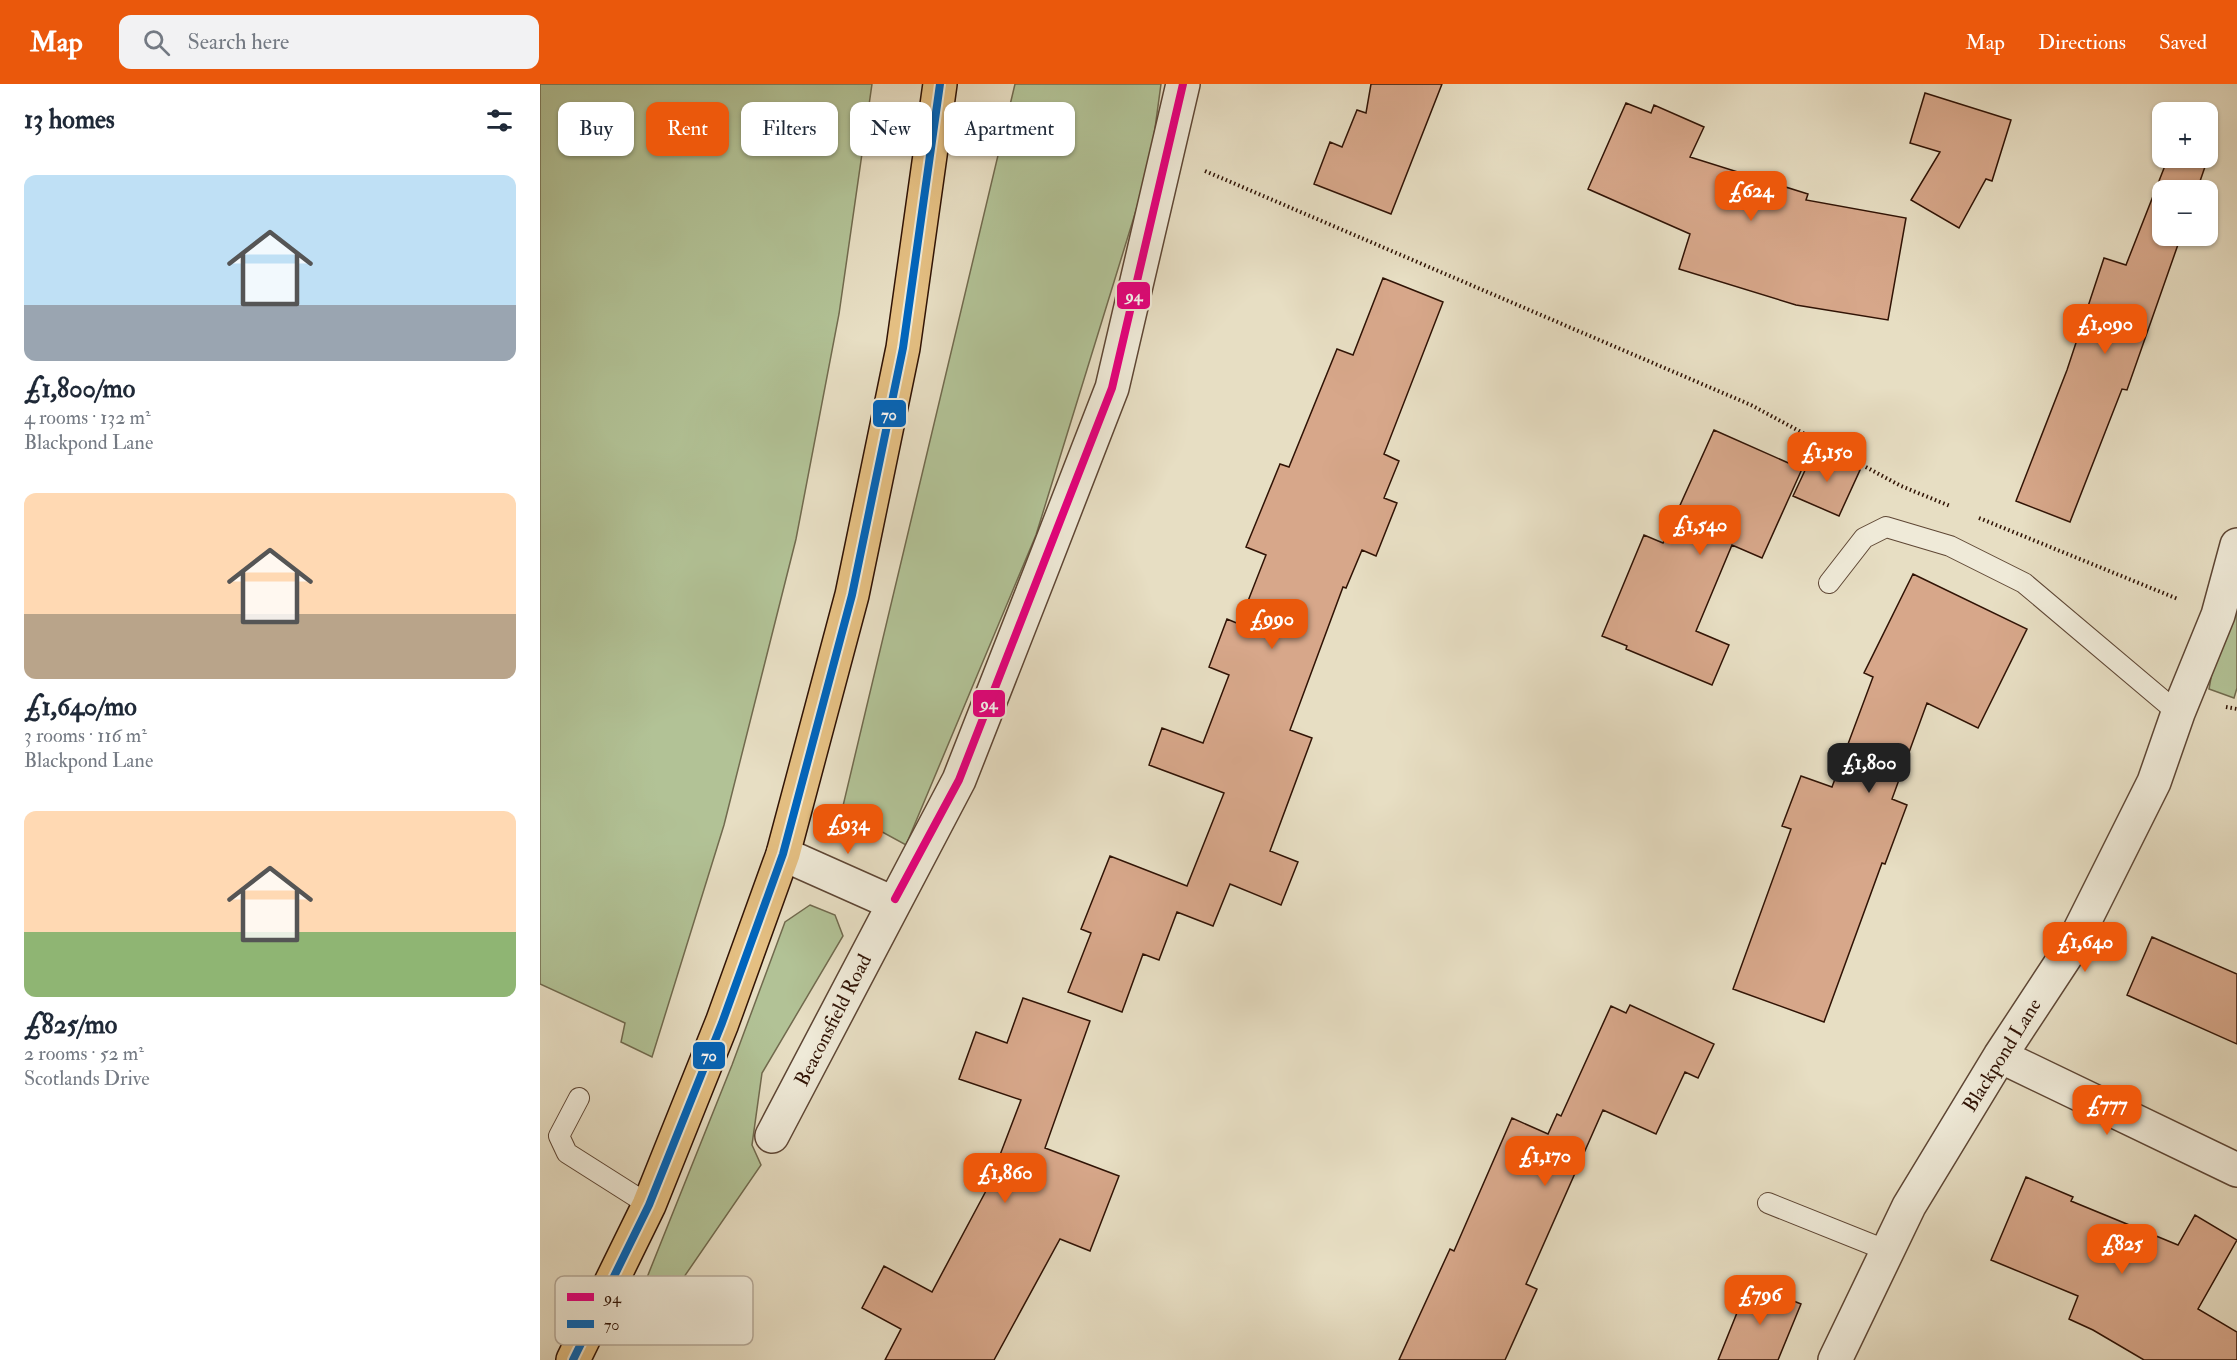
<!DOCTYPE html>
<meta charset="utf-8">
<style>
:root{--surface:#fff;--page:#f2f2f3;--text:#1f2937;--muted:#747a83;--accent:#ea580c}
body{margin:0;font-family:"IM FELL Double Pica",serif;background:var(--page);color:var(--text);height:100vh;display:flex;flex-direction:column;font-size:22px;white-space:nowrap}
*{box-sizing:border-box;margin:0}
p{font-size:20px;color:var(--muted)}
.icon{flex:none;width:33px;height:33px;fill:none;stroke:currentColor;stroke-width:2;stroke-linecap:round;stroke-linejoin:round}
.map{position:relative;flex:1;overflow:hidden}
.details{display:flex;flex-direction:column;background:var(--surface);width:540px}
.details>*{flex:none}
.hud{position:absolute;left:18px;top:18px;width:570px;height:54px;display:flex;gap:12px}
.controls{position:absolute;left:1612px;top:18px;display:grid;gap:12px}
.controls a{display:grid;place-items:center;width:66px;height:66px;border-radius:12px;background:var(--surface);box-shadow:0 2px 4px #0004;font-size:30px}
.price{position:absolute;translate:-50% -51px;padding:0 14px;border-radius:12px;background:var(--accent);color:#fff;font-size:20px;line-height:39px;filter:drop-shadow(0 2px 3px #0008)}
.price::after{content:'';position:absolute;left:50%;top:36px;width:18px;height:14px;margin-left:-9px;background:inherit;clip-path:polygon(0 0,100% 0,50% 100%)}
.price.active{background:#222;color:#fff}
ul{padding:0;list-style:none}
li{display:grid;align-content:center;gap:12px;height:318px;padding:0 24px}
li span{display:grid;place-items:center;height:186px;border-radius:12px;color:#555}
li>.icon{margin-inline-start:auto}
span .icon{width:108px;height:108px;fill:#fffc;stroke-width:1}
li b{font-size:26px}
h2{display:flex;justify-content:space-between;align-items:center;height:72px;padding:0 24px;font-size:26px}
.tag{padding:0 21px;border-radius:12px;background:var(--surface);box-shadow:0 2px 4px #0004;font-size:21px;line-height:54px}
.tag.active{background:var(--accent);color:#fff}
header{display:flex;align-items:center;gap:36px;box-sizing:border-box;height:84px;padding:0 30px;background:var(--accent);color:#fff}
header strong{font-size:28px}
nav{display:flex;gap:33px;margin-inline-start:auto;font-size:21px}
.search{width:420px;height:54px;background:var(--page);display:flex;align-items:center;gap:15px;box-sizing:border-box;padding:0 21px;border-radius:12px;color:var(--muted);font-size:22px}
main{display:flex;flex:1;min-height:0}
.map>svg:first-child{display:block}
.green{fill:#b2c296;stroke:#716a4e;stroke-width:1.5}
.building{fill:#d7a78a;stroke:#301305;stroke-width:1.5}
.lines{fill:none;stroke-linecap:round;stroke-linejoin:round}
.lane-casing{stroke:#5e4634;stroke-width:22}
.street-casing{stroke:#5e4634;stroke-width:36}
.primary-casing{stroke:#301305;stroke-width:36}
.path{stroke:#301305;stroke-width:4;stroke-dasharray:1.5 3;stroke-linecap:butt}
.lane{stroke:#efead8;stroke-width:20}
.street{stroke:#efead8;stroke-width:33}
.primary{stroke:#e4bf82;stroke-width:33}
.bus-1-casing{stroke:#efead8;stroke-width:12}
.bus-2-casing{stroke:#efead8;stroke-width:12}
.bus-1{stroke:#e5007d;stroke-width:8}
.bus-2{stroke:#0065bd;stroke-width:8}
.labels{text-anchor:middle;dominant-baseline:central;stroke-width:4.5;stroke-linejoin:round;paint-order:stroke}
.street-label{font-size:20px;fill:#301305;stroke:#efead8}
.key{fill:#efead8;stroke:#b6aa99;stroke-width:1.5}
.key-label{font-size:16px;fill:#301305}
.line-badge{stroke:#efead8;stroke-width:2}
.badge-label{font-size:16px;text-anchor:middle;font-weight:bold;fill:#fff}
</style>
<header>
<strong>Map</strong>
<div class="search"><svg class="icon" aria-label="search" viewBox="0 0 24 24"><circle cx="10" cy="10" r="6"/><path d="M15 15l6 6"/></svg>Search here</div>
<nav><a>Map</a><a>Directions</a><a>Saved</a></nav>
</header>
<main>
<section class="details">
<h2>13 homes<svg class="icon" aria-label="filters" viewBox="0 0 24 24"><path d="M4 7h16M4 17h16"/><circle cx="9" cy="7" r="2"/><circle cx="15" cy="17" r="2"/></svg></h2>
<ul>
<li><span style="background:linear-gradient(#bfe0f5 70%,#9aa5b1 0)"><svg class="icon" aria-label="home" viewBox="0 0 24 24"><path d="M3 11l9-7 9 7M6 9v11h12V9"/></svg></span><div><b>£1,800/mo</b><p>4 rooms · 132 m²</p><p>Blackpond Lane</p></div></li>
<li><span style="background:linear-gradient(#ffd9b3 65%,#b9a48a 0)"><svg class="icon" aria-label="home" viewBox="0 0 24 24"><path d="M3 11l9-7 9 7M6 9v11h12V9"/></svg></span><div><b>£1,640/mo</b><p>3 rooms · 116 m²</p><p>Blackpond Lane</p></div></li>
<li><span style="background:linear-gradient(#ffd9b3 65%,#8fb573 0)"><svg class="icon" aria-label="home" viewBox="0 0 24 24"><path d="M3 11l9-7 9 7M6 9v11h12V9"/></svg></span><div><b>£825/mo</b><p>2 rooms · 52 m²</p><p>Scotlands Drive</p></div></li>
</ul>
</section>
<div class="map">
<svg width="1697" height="1276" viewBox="0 0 1697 1276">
<rect width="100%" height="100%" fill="#e7dec3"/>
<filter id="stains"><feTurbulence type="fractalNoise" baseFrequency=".00333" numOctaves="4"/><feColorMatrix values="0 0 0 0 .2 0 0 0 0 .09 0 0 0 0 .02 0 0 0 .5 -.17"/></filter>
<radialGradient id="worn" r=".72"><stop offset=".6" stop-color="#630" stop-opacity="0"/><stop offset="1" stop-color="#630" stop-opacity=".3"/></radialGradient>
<path class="green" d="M0 0H332L299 230 256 455 184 741 112 973 81 958 85 939 0 900Z
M475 0H621L610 81 496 451 366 761 302 726Z
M1697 519V604L1694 614 1669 605 1676 566Z
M270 821 295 831 303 852 222 989 212 1061 221 1081 113 1238 100 1211 192 981 245 838Z"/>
<path class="building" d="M831 0H902L851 130 774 100 790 58 802 63 817 26 826 29Z
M1385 9 1471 36 1452 97 1446 95 1419 144 1371 116 1400 68 1370 59Z
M1086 19 1111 29 1114 21 1164 43 1150 73 1268 110 1266 116 1366 134 1348 236 1256 221 1139 185 1150 150 1048 105Z
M1628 74H1668L1657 106H1623V152H1641L1587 306 1582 305 1530 438 1476 417 1527 286 1564 174 1586 181Z
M843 194 903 218 844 370 859 377 844 414 857 419 836 472 822 466 806 504 803 503 750 646 772 654 730 767 758 778 741 821 690 800 673 842 637 828 619 876 603 870 582 928 528 908 551 849 541 845 570 772 647 802 684 709 609 681 622 644 663 659 689 591 669 583 687 535 699 540 726 471 706 463 740 380 749 383 797 265 813 271Z
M1174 346 1262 385 1222 474 1192 461 1156 547 1189 561 1172 601 1086 565 1087 562 1062 552 1104 451 1123 459Z
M1275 365 1320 386 1299 432 1253 412Z
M1373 490 1487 545 1438 644 1387 619 1352 715 1367 721 1345 780 1342 779 1284 938 1193 905 1251 745 1242 742 1261 692 1292 703 1333 593 1324 589Z
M1612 853 1697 890V960L1587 911Z
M483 914 550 937 505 1064 579 1092 550 1167 520 1155 454 1276H345L361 1245 322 1224 344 1182 392 1208 447 1105 481 1016 419 995 436 948 467 959Z
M1090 921 1174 960 1158 994 1145 988 1116 1050 1063 1026 986 1200 997 1205 965 1276H859L910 1165 914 1167 972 1034 1008 1050 1017 1030 1021 1032 1071 922 1086 929Z
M1486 1093 1533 1113 1531 1117 1638 1161 1655 1131 1697 1156 1658 1225 1697 1248V1276H1604L1553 1246 1529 1235 1538 1212 1451 1176Z
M1209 1199 1261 1220 1238 1276H1178Z"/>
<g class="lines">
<defs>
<path id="lane" d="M1289 499 1324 454 1346 443 1410 462 1484 499 1638 629
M39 1014 19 1052 27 1069 109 1121
M1228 1119 1348 1167"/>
<path id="street" d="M243 770 353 819
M1460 972 1697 1086
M232 1052 419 696 501 487 572 304 643 0
M1295 1276 1369 1122 1460 972 1531 864 1614 698 1638 629 1678 531 1697 461"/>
<path id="primary" d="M33 1276 109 1121 182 939 243 770 312 511 363 264 400 0"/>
</defs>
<use href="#lane" class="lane-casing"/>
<use href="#street" class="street-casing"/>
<use href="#primary" class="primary-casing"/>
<path class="path" d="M665 87 1211 321 1361 402 1410 422
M1439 434 1638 515
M1686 623 1697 625"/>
<use href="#lane" class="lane"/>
<use href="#street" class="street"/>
<use href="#primary" class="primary"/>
<defs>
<path id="bus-1" d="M355 815 419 696 572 304 643 0"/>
<path id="bus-2" d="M33 1276 109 1121 182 939 243 770 312 511 363 264 400 0"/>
</defs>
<use href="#bus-1" class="bus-1-casing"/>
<use href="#bus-2" class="bus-2-casing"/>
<use href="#bus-1" class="bus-1"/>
<use href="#bus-2" class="bus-2"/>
</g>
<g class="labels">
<g class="street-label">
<text transform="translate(293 936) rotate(-63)">Beaconsfield Road</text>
<text transform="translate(1462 971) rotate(-58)">Blackpond Lane</text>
</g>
</g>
<rect x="15" y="1192" width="198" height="69" rx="9" class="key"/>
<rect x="27" y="1209" width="27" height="8" fill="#e5007d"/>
<rect x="27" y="1236" width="27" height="8" fill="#0065bd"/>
<g class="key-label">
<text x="64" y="1219">94</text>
<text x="64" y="1246">70</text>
</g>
<g class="line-badge">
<rect x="576" y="197" width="35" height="29" rx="6" fill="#e5007d"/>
<rect x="332" y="315" width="35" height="29" rx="6" fill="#0065bd"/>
<rect x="432" y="605" width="34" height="29" rx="6" fill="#e5007d"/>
<rect x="152" y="957" width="34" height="29" rx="6" fill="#0065bd"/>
</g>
<g class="badge-label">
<text x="594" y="217">94</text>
<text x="349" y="336">70</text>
<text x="449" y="625">94</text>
<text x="169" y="977">70</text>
</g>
<rect width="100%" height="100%" filter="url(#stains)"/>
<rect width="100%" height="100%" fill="url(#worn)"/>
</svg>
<div class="controls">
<a>+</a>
<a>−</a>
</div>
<b class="price" style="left:1211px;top:138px">£624</b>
<b class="price" style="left:1565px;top:271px">£1,090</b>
<b class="price" style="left:1287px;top:399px">£1,150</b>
<b class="price" style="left:1160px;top:472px">£1,540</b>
<b class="price" style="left:732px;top:566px">£990</b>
<b class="price active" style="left:1329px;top:710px">£1,800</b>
<b class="price" style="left:308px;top:771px">£934</b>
<b class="price" style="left:1545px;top:889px">£1,640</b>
<b class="price" style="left:1567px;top:1052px">£777</b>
<b class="price" style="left:1005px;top:1103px">£1,170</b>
<b class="price" style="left:465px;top:1120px">£1,860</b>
<b class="price" style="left:1582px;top:1191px">£825</b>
<b class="price" style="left:1220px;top:1242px">£796</b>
<div class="hud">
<a class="tag">Buy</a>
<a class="tag active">Rent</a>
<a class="tag">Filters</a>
<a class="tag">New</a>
<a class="tag">Apartment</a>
</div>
</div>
</main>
